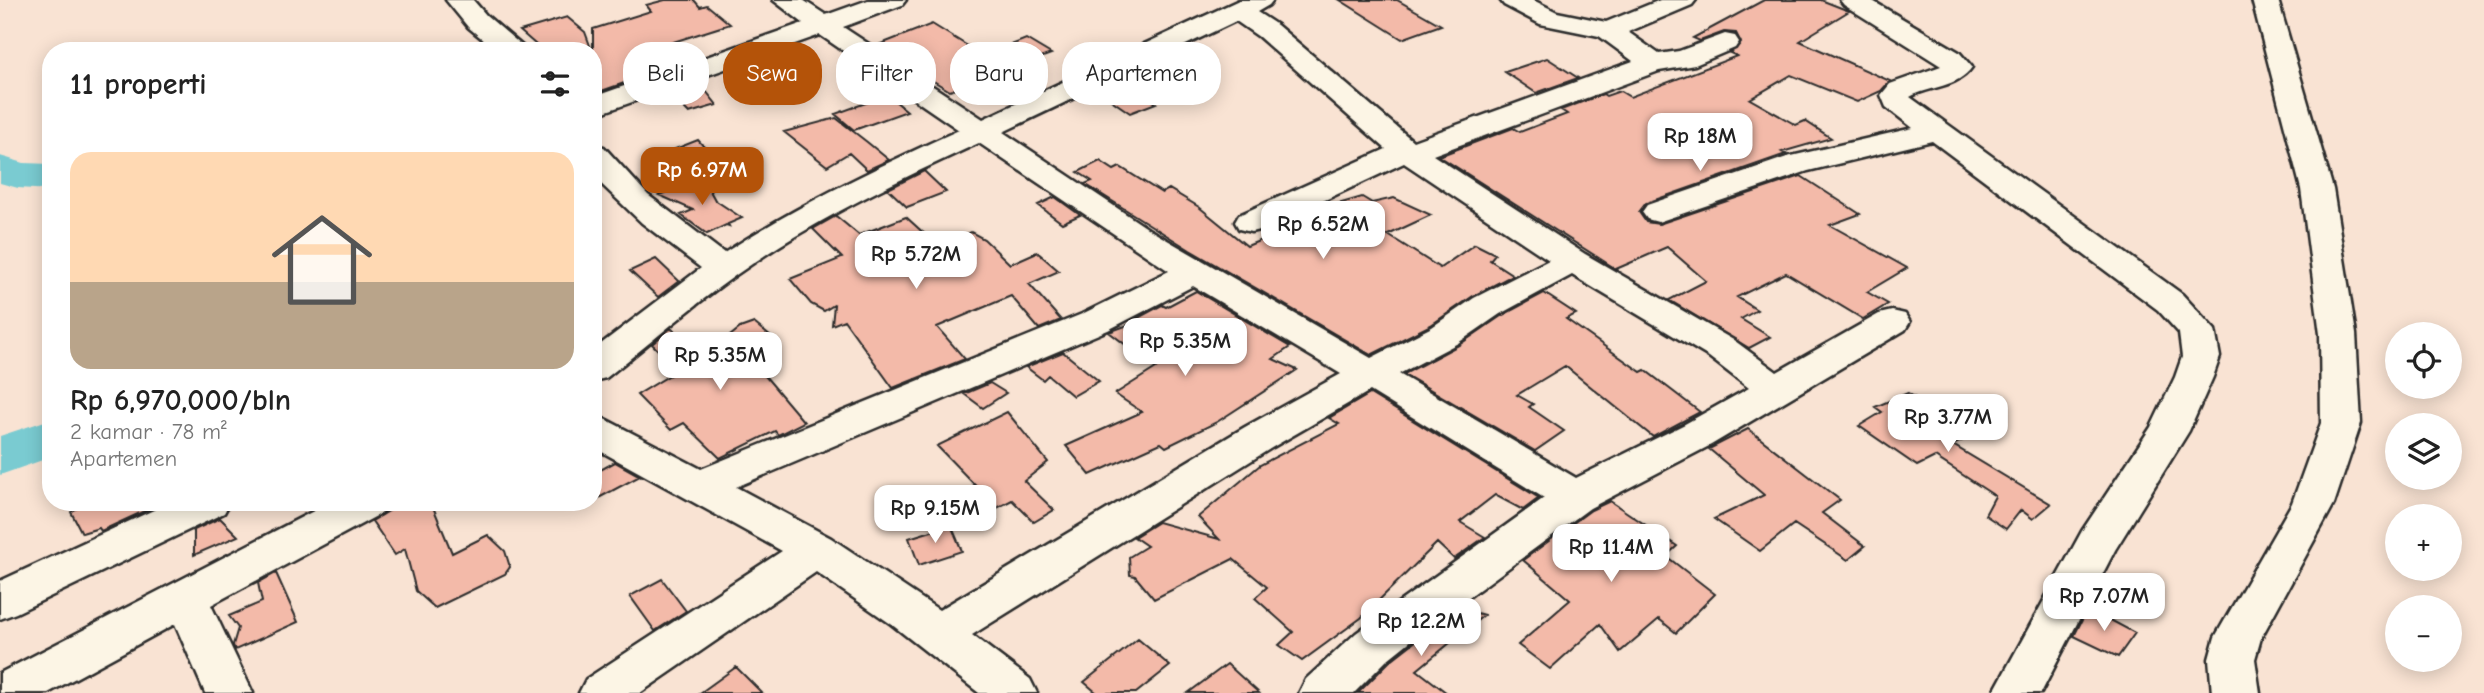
<!DOCTYPE html>
<html lang="id">
<meta charset="utf-8">
<style>
:root{--surface:#fff;--page:#f2f2f2;--text:#222;--muted:#767676;--line:#e0e0e0;--accent:#b45309}
body{margin:0;font-family:"Comic Neue",sans-serif;background:var(--page);color:var(--text);height:100vh;display:flex;flex-direction:column;font-size:26px;white-space:nowrap}
*{box-sizing:border-box;margin:0}
p{font-size:23px;color:var(--muted)}
.icon{flex:none;width:38px;height:38px;fill:none;stroke:currentColor;stroke-width:2;stroke-linecap:round;stroke-linejoin:round}
.map{position:relative;flex:1;overflow:hidden}
.details{position:absolute;left:42px;top:42px;width:560px;height:469px;display:flex;flex-direction:column;background:var(--surface);border-radius:28px;box-shadow:0 4px 18px #0003}
.details>*{flex:none}
.top-card{position:absolute;left:623px;top:42px;width:665px;height:63px;display:flex;gap:14px}
.tools{position:absolute;left:2385px;top:322px;display:grid;gap:14px}
.tools a{display:grid;place-items:center;width:77px;height:77px;border-radius:50%;background:var(--surface);box-shadow:0 4px 18px #0003;font-size:35px}
.price{position:absolute;translate:-50% -60px;padding:0 16px;border-radius:14px;background:#fff;color:#222;font-size:23px;line-height:46px;filter:drop-shadow(0 2px 4px #0008)}
.price::after{content:'';position:absolute;left:50%;top:42px;width:21px;height:16px;margin-left:-10px;background:inherit;clip-path:polygon(0 0,100% 0,50% 100%)}
.price.on{background:var(--accent);color:#fff}
ul{padding:0;list-style:none}
li{display:grid;align-content:center;gap:14px;height:371px;padding:0 28px}
li+li{border-top:2px solid var(--line)}
li span{display:grid;place-items:center;height:217px;border-radius:21px;color:#555}
li>.icon{margin-inline-start:auto}
span .icon{width:126px;height:126px;fill:#fffc;stroke-width:1}
li b{font-size:30px}
h2{display:flex;justify-content:space-between;align-items:center;height:84px;padding:0 28px;font-size:30px}
.chip{padding:0 24px;border-radius:28px;background:var(--surface);box-shadow:0 4px 18px #0003;font-size:24px;line-height:63px}
.chip.on{background:var(--accent);color:#fff}
.map>svg:first-child{display:block}
.lines{fill:none;stroke-linecap:round;stroke-linejoin:round}
.river{fill:#7acbd1;fill-rule:evenodd}
.building{fill:#f3baa9;stroke:#2b2b2b;stroke-width:2}
.minor-casing{stroke:#2b2b2b;stroke-width:5}
.minor{fill:#fcf5e5;fill-rule:evenodd}
</style>
<div class="map">
<svg width="2484" height="693" viewBox="0 0 2484 693">
<rect width="100%" height="100%" fill="#f9e3d3"/>
<filter id="ink" filterUnits="userSpaceOnUse"><feTurbulence type="fractalNoise" baseFrequency=".0143" numOctaves="2"/><feDisplacementMap in="SourceGraphic" scale="14" xChannelSelector="R" yChannelSelector="G"/><feConvolveMatrix kernelMatrix="1 2 1 2 8 2 1 2 1" color-interpolation-filters="sRGB"/></filter>
<g filter="url(#ink)">
<g class="lines">
<path class="river" d="M0 156 24 163 51 164V190L18 188 0 183Z
M51 419V457L0 475V436Z"/>
</g>
<path class="building" d="M665 0H694L700 7 707 5 730 24 670 43 684 62 593 94V29L651 11 646 5Z
M1340 0H1397L1441 25 1402 39Z
M1764 0H1821L1849 11 1800 41 1890 81 1881 91 1857 102 1791 75 1750 99 1796 125 1805 121 1831 138 1782 152 1786 154 1646 203 1639 212 1646 222 1659 224 1801 176 1860 214 1830 225 1907 268 1867 292 1888 304 1863 319 1786 273 1737 297 1757 310 1741 319 1770 337 1749 348 1669 300 1706 281 1667 247 1616 269 1439 156 1513 128 1520 132 1567 114 1561 110 1603 94 1606 96 1620 91 1630 97 1737 56 1730 53 1741 43 1736 33 1724 32 1700 41 1693 38Z
M567 17 585 32 592 51H543L520 31Z
M932 24 984 56 1026 39 1051 54 950 91 897 59 903 57 881 44Z
M1547 58 1578 78 1536 93 1505 72Z
M698 81 717 105 689 113 669 92Z
M1128 83 1156 103 1130 113 1101 93Z
M888 95 907 111 854 130 835 114Z
M836 118 867 142 889 160 867 170 849 153 827 166 784 132Z
M698 140 716 160 683 173 675 149Z
M1100 161 1114 170 1120 167 1162 193 1169 189 1199 207 1247 246 1302 223 1296 216 1300 215 1362 197 1372 203 1394 198 1431 215 1388 235 1440 268 1475 244 1495 254 1490 260 1513 275 1473 296 1431 325 1371 355 1190 250 1085 184 1092 181 1078 172Z
M924 171 946 192 907 207 888 189Z
M703 178 715 200 742 218 728 224 729 226 726 225 707 234 681 215 693 210 659 195Z
M1055 197 1080 215 1062 223 1038 205Z
M836 216 859 235 906 217 939 247 971 232 984 239 1010 264 1037 252 1059 271 1029 284 1061 320 1039 329 1011 296 937 327 965 359 893 388 844 320 832 325 834 305 824 311 811 304 790 279 842 258 813 229Z
M656 259 679 281 658 297 630 271Z
M1196 291 1290 347 1273 359 1297 370 1217 422 1166 447 1161 443 1090 475 1066 446 1142 412 1115 394 1156 368 1109 332 1136 322V319L1162 305 1166 307Z
M1544 293 1576 314 1566 319 1641 372 1645 370 1700 412 1653 437 1565 366 1517 395 1533 404 1529 407 1564 431 1535 451 1404 374 1459 345 1501 316Z
M754 323 776 341 749 357 804 422 778 435 775 431 720 458 684 423 671 430 637 395 678 370 652 344 671 328 698 353 730 336 740 328Z
M1063 352 1099 381 1073 396 1048 375 1043 380 1026 367Z
M990 383 1006 393 983 408 964 394Z
M1908 393 1973 435 1953 445 2051 504 2033 519 2021 510 2006 529 1985 515 1995 496 1935 457 1917 466 1859 426 1882 412 1875 407Z
M1370 394 1539 498 1523 510 1495 495 1460 522 1485 537 1454 559 1437 543 1361 618 1302 661 1279 645 1293 632 1255 598 1267 587 1233 559 1154 599 1135 576 1130 575 1129 557 1147 546 1134 537 1158 522 1219 539 1198 517 1260 465 1339 424 1329 418Z
M1007 412 1048 462 1024 481 1054 510 1034 522 1012 500 997 508 937 446Z
M1748 429 1840 500 1822 513 1865 546 1848 560 1794 524 1760 551 1714 519 1764 495 1709 449Z
M615 462 640 476 593 501V474Z
M1610 501 1677 546 1666 556 1715 594 1676 633 1659 619 1620 652 1600 624 1550 669 1518 645 1570 600 1523 560 1591 510Z
M80 502H164L101 531 99 528 82 533 71 512 79 507Z
M404 502H431L452 553 488 535 505 551 510 567 505 574 435 608 416 591 405 549 395 555 372 521Z
M220 518 238 536 194 555V530Z
M951 525 962 551 919 565 909 538Z
M276 573 298 622 235 650 233 645 238 628 229 616 262 602 258 583Z
M662 579 686 611 655 631 630 596Z
M1458 608 1484 615 1417 670 1447 693H1358L1390 661Z
M2088 608 2135 633 2118 657 2074 636Z
M1138 639 1170 666 1136 693H1097L1084 682Z
M1227 664 1259 693H1188Z
M736 667 762 693H700Z"/>
<g class="lines">
<defs>
<path id="minor" d="M446 0H473L486 15 528 51H497L468 27Z
M773 0H803L826 15 868 0H906L902 5 843 27 983 119 1239 0H1273L1269 5 1257 12 1277 25 1413 141 1633 61 1599 36 1540 24 1504 5 1500 0H1533L1557 12 1606 22 1660 0H1696L1692 5 1628 32 1659 54 1679 51 1725 34 1735 36 1739 42 1735 48 1695 65 1659 71 1433 155 1585 254 1735 341 1777 372 1879 314 1892 311 1905 314 1910 322 1905 330 1711 445 1590 508 1428 627 1388 659 1354 693H1299L1306 679 1356 633 1544 498 1370 391 1273 447 972 635 1030 679 1037 693H979L891 624 816 572 640 693H579L586 679 782 551 593 447V416L607 420 701 469 1082 314 1169 271 979 143C896 181 810 222 736 275 691 307 649 344 606 378L593 381V350L701 268 642 223 595 178 593 145 604 147 648 195 724 253C798 205 879 166 959 130L820 35 593 116V97L803 23ZM1236 21 1259 37 1386 149 1239 215 1235 222 1239 229 1251 232 1263 229 1404 163 1549 260 1474 298 1432 327 1371 358 1150 230 1003 132ZM1572 275 1709 357 1749 388 1683 425 1576 478 1399 374 1458 343 1500 314ZM1193 286 1341 374 1245 427 939 610 831 538 736 487 1108 330Z
M1840 0H1871L1959 52 1972 67C1958 88 1929 86 1910 97L2182 294 2215 330 2220 357 2213 377 2189 431 2115 550 2041 693H1993L2082 531 2151 427 2175 377 2182 357 2179 333 2158 310 1932 141 1808 171 1658 222 1647 219 1642 212 1647 205 1787 157 1913 128 1886 107 1881 95 1890 84 1941 66 1844 5Z
M2252 0H2278L2333 189 2356 334 2361 423 2334 504 2261 638 2255 659 2260 693H2212L2209 659 2215 637 2292 503 2321 423 2320 334 2301 189Z
M171 502H230L224 513 16 613 0 619V581Z
M331 502H388L382 513 211 605 253 693H205L175 624 48 693H0V673Z"/>
</defs>
<use href="#minor" class="minor-casing"/>
<use href="#minor" class="minor"/>
</g>
</g>
</svg>
<div class="tools">
<a><svg class="icon" aria-label="locate" viewBox="0 0 24 24"><circle cx="12" cy="12" r="6"/><path d="M12 2v4M12 18v4M2 12h4M18 12h4"/></svg></a>
<a><svg class="icon" aria-label="layers" viewBox="0 0 24 24"><path d="M12 4l9 5-9 5-9-5zM3 14l9 5 9-5"/></svg></a>
<a>+</a>
<a>−</a>
</div>
<b class="price" style="left:1700px;top:173px">Rp 18M</b>
<b class="price on" style="left:702px;top:207px">Rp 6.97M</b>
<b class="price" style="left:1323px;top:261px">Rp 6.52M</b>
<b class="price" style="left:916px;top:291px">Rp 5.72M</b>
<b class="price" style="left:1185px;top:378px">Rp 5.35M</b>
<b class="price" style="left:720px;top:392px">Rp 5.35M</b>
<b class="price" style="left:1948px;top:454px">Rp 3.77M</b>
<b class="price" style="left:935px;top:545px">Rp 9.15M</b>
<b class="price" style="left:1611px;top:584px">Rp 11.4M</b>
<b class="price" style="left:2104px;top:633px">Rp 7.07M</b>
<b class="price" style="left:1421px;top:658px">Rp 12.2M</b>
<div class="top-card">
<a class="chip">Beli</a>
<a class="chip on">Sewa</a>
<a class="chip">Filter</a>
<a class="chip">Baru</a>
<a class="chip">Apartemen</a>
</div>
<section class="details">
<h2>11 properti<svg class="icon" aria-label="filters" viewBox="0 0 24 24"><path d="M4 7h16M4 17h16"/><circle cx="9" cy="7" r="2"/><circle cx="15" cy="17" r="2"/></svg></h2>
<ul>
<li><span style="background:linear-gradient(#ffd9b3 60%,#b9a48a 0)"><svg class="icon" aria-label="home" viewBox="0 0 24 24"><path d="M3 11l9-7 9 7M6 9v11h12V9"/></svg></span><div><b>Rp 6,970,000/bln</b><p>2 kamar · 78 m²</p><p>Apartemen</p></div></li>
</ul>
</section>
</div>
